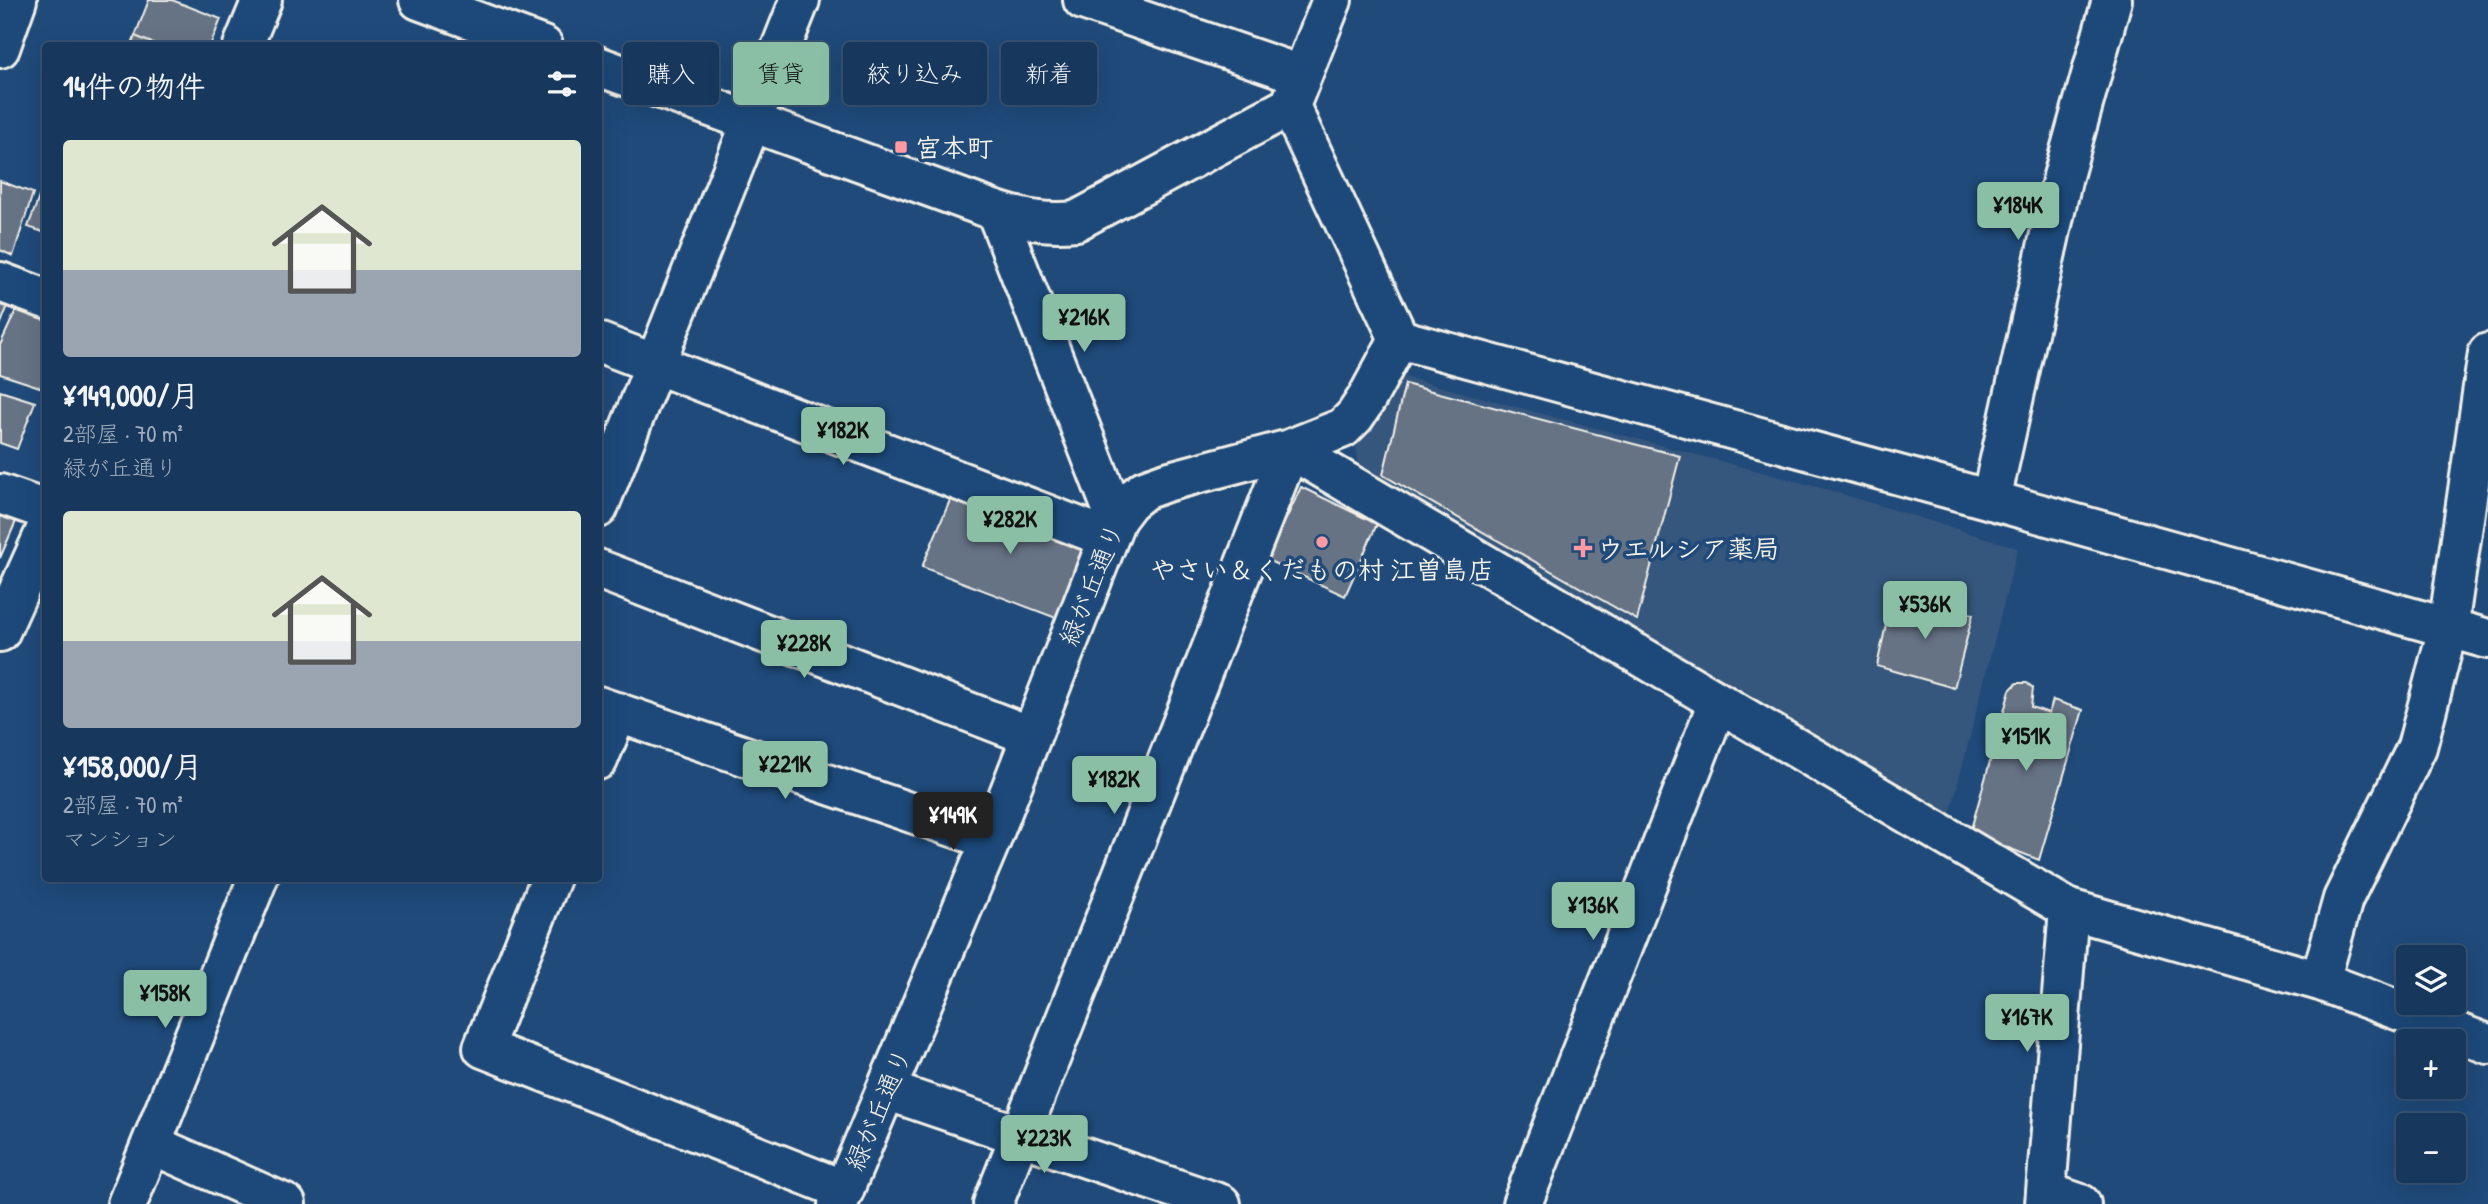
<!DOCTYPE html>
<html lang="ja">
<meta charset="utf-8">
<style>
:root{--surface:#17385c;--page:#244365;--text:#f1f3f6;--muted:#9eacbb;--line:#365272;--accent:#8abfa5}
body{margin:0;font-family:"Patrick Hand","Klee One",sans-serif;background:var(--page);color:var(--text);height:100vh;display:flex;flex-direction:column;font-size:26px;white-space:nowrap}
*{box-sizing:border-box;margin:0}
p{font-size:23px;color:var(--muted)}
.icon{flex:none;width:38px;height:38px;fill:none;stroke:currentColor;stroke-width:2;stroke-linecap:round;stroke-linejoin:round}
.map{position:relative;flex:1;overflow:hidden}
.panel{position:absolute;left:42px;top:42px;width:560px;height:840px;display:flex;flex-direction:column;background:var(--surface);border-radius:7px;box-shadow:0 7px 28px #0002,0 0 0 2px var(--line)}
.panel>*{flex:none}
.top-card{position:absolute;left:623px;top:42px;width:665px;height:63px;display:flex;gap:14px}
.fabs{position:absolute;left:2396px;top:945px;display:grid;gap:14px}
.fabs a{display:grid;place-items:center;width:70px;height:70px;border-radius:7px;background:var(--surface);box-shadow:0 7px 28px #0002,0 0 0 2px var(--line);font-size:35px}
.price{position:absolute;translate:-50% -60px;padding:0 16px;border-radius:7px;background:var(--accent);color:#111;font-size:23px;line-height:46px;filter:drop-shadow(0 2px 4px #0008)}
.price::after{content:'';position:absolute;left:50%;top:42px;width:21px;height:16px;margin-left:-10px;background:inherit;clip-path:polygon(0 0,100% 0,50% 100%)}
.price.selected{background:#222;color:#fff}
ul{padding:0;list-style:none}
li{display:grid;align-content:center;gap:14px;height:371px;padding:0 21px}
li span{display:grid;place-items:center;height:217px;border-radius:7px;color:#555}
li>.icon{margin-inline-start:auto}
span .icon{width:126px;height:126px;fill:#fffc;stroke-width:1}
li b{font-size:30px}
h2{display:flex;justify-content:space-between;align-items:center;height:84px;padding:0 21px;font-size:30px}
.pill{padding:0 24px;border-radius:7px;background:var(--surface);box-shadow:0 7px 28px #0002,0 0 0 2px var(--line);font-size:24px;line-height:63px}
.pill.selected{background:var(--accent);color:#111}
.map>svg:first-child{display:block}
.built{fill:#34567d}
.building{fill:#667385;stroke:#f4f1e8;stroke-width:2}
.lines{fill:none;stroke-linecap:round;stroke-linejoin:round}
.street-casing{stroke:#f4f1e8;stroke-width:44}
.secondary-casing{stroke:#f4f1e8;stroke-width:44}
.street{stroke:#1f4a7a;stroke-width:38}
.secondary{stroke:#1f4a7a;stroke-width:38}
.poi-dot{fill:#ff9aa2;stroke:#1f4a7a;stroke-width:2.5}
.labels{text-anchor:middle;dominant-baseline:central;stroke-width:7;stroke-linejoin:round;paint-order:stroke}
.poi-label{font-size:26px;font-weight:bold;fill:#f4f1e8;stroke:#1f4a7a;text-anchor:start}
.street-label{font-size:26px;fill:#f4f1e8;stroke:#1f4a7a}
</style>
<div class="map">
<svg width="2488" height="1204" viewBox="0 0 2488 1204">
<rect width="100%" height="100%" fill="#1f4a7a"/>
<filter id="ink" filterUnits="userSpaceOnUse"><feTurbulence type="fractalNoise" baseFrequency=".0143" numOctaves="2"/><feDisplacementMap in="SourceGraphic" scale="14" xChannelSelector="R" yChannelSelector="G"/><feConvolveMatrix kernelMatrix="1 2 1 2 8 2 1 2 1" color-interpolation-filters="sRGB"/></filter>
<g filter="url(#ink)">
<path class="built" d="M1401 376 1829 490 2018 548 1948 823 1361 478 1356 447Z"/>
<path class="building" d="M149 0H172L221 19 210 46H159L135 36Z
M135 36 159 46H131Z
M0 181 33 193 13 256 0 250Z
M42 189 46 190V233L28 227Z
M0 300 9 303 0 326Z
M18 306 46 316V389L0 374V345Z
M1405 384 1680 456 1637 620 1383 475Z
M0 391 35 402 17 449 0 443Z
M1301 487 1377 524 1345 596 1267 560Z
M953 493 1098 540 1064 621 922 567Z
M0 505 20 512 0 558Z
M1892 597 1973 614 1954 688 1877 666Z
M2017 683H2027L2033 688 2031 707 2049 713 2053 700 2083 710 2039 860 1970 833 2010 690Z"/>
<g class="lines">
<defs>
<path id="street" d="M1083 0 1301 75
M243 46 262 0
M0 48 17 0
M996 211 1116 519
M0 282 46 299
M598 342 1108 538
M0 494 46 510
M1991 500 2062 180 2112 0
M598 508 800 0
M1116 519 1129 502 1144 490 1166 482 1290 449 1343 428 1355 416 1367 398 1399 339
M598 569 1031 736
M0 632 46 530
M598 706 991 840
M598 760 618 712
M551 878 483 1048 844 1190
M2320 981 2343 899 2417 747 2448 628 2488 353
M886 1090 1221 1204
M151 1144 286 1204
M2046 1192 2081 1204
M127 1204 258 878
M993 1204 1290 449 2069 909 2320 981 2488 1044
M1522 1204 1718 702
M2045 1204 2069 909"/>
<path id="secondary" d="M419 0 543 46
M1332 0 1290 106 1399 339 1991 500 2488 639
M598 66 996 211C1024 220 1047 224 1076 221L1290 106
M838 1204 991 840 1116 519"/>
</defs>
<use href="#street" class="street-casing"/>
<use href="#secondary" class="secondary-casing"/>
<use href="#street" class="street"/>
<use href="#secondary" class="secondary"/>
</g>
</g>
<g class="poi-dot">
<rect x="894" y="140" width="14" height="14" rx="3.5"/>
<circle cx="1322" cy="542" r="7"/>
<path d="M1579.5 537.5h7v7h7v7h-7v7h-7v-7h-7v-7h7z"/>
</g>
<g class="labels">
<g class="poi-label">
<text x="915" y="147">宮本町</text>
<text x="1597" y="548">ウエルシア薬局</text>
<text x="1322" y="569" text-anchor="middle">やさい＆くだもの村 江曽島店</text>
</g>
<g class="street-label">
<text transform="translate(1091 584) rotate(-68)">緑が丘通り</text>
<text transform="translate(878 1109) rotate(-67)">緑が丘通り</text>
</g>
</g>
</svg>
<div class="fabs">
<a><svg class="icon" aria-label="layers" viewBox="0 0 24 24"><path d="M12 4l9 5-9 5-9-5zM3 14l9 5 9-5"/></svg></a>
<a>+</a>
<a>−</a>
</div>
<b class="price" style="left:2018px;top:242px">¥184K</b>
<b class="price" style="left:1084px;top:354px">¥216K</b>
<b class="price" style="left:843px;top:467px">¥182K</b>
<b class="price" style="left:1010px;top:556px">¥282K</b>
<b class="price" style="left:1925px;top:641px">¥536K</b>
<b class="price" style="left:804px;top:680px">¥228K</b>
<b class="price" style="left:2026px;top:773px">¥151K</b>
<b class="price" style="left:785px;top:801px">¥221K</b>
<b class="price" style="left:1114px;top:816px">¥182K</b>
<b class="price selected" style="left:953px;top:852px">¥149K</b>
<b class="price" style="left:1593px;top:942px">¥136K</b>
<b class="price" style="left:165px;top:1030px">¥158K</b>
<b class="price" style="left:2027px;top:1054px">¥167K</b>
<b class="price" style="left:1044px;top:1175px">¥223K</b>
<div class="top-card">
<a class="pill">購入</a>
<a class="pill selected">賃貸</a>
<a class="pill">絞り込み</a>
<a class="pill">新着</a>
</div>
<section class="panel">
<h2>14件の物件<svg class="icon" aria-label="filters" viewBox="0 0 24 24"><path d="M4 7h16M4 17h16"/><circle cx="9" cy="7" r="2"/><circle cx="15" cy="17" r="2"/></svg></h2>
<ul>
<li><span style="background:linear-gradient(#dfe7d0 60%,#9aa5b1 0)"><svg class="icon" aria-label="home" viewBox="0 0 24 24"><path d="M3 11l9-7 9 7M6 9v11h12V9"/></svg></span><div><b>¥149,000/月</b><p>2部屋 · 70 m²</p><p>緑が丘通り</p></div></li>
<li><span style="background:linear-gradient(#dfe7d0 60%,#9aa5b1 0)"><svg class="icon" aria-label="home" viewBox="0 0 24 24"><path d="M3 11l9-7 9 7M6 9v11h12V9"/></svg></span><div><b>¥158,000/月</b><p>2部屋 · 70 m²</p><p>マンション</p></div></li>
</ul>
</section>
</div>
